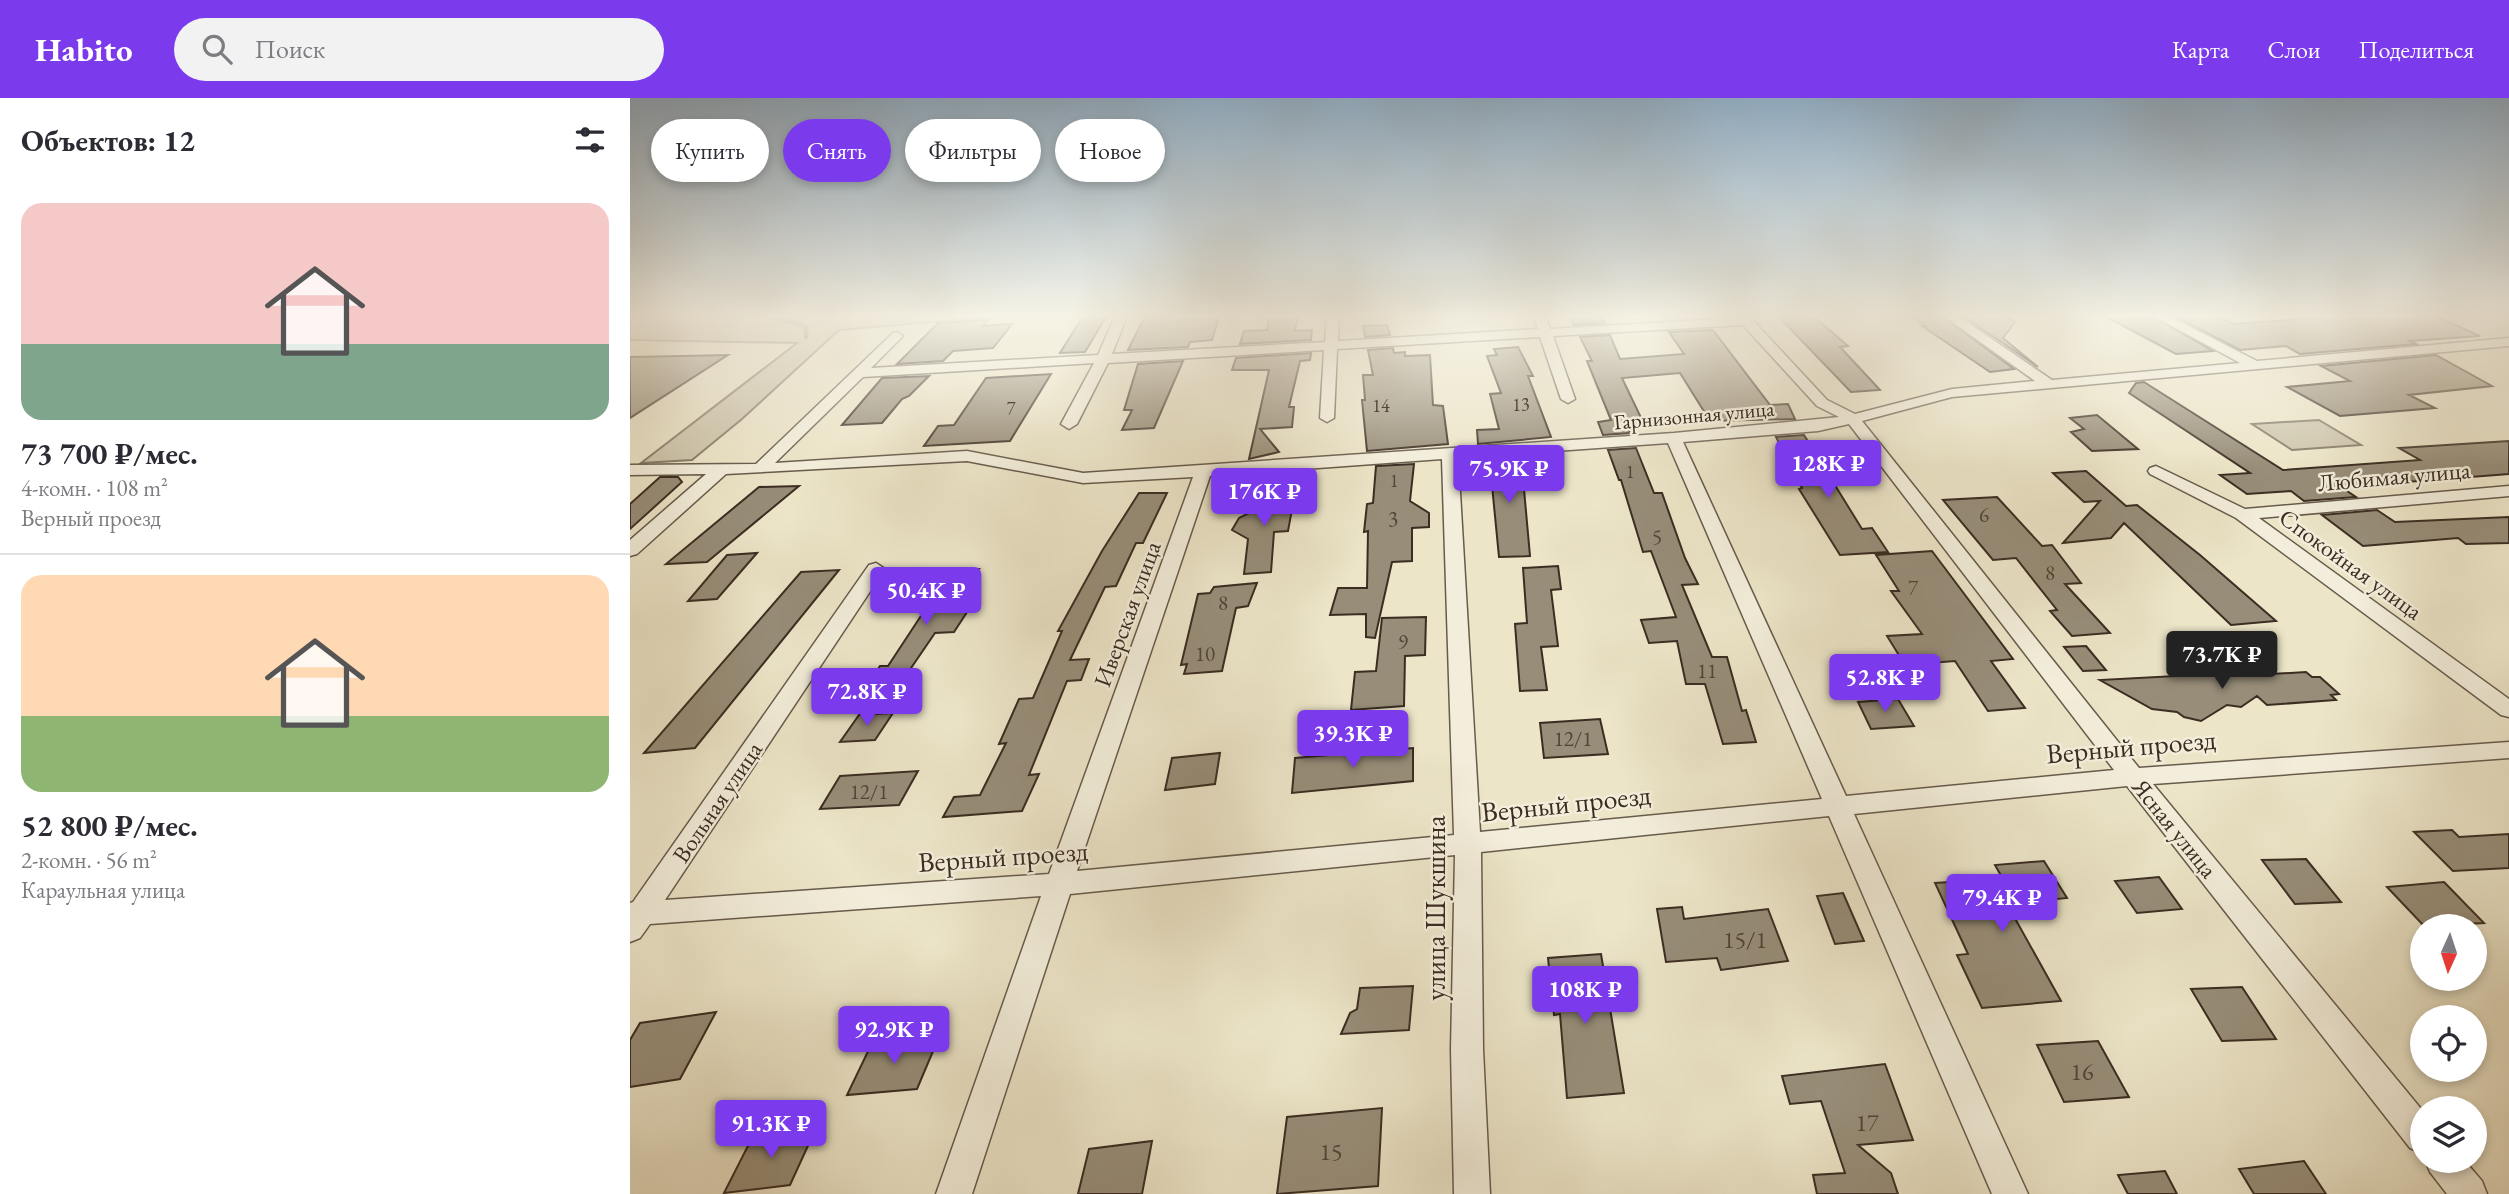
<!DOCTYPE html>
<html lang="ru">
<meta charset="utf-8">
<style>
:root{--surface:#fff;--page:#f2f2f3;--text:#2b2b33;--muted:#7c7c81;--line:#e1e1e2;--accent:#7c3aed}
body{margin:0;font-family:"EB Garamond",serif;background:var(--page);color:var(--text);height:100vh;display:flex;flex-direction:column;font-size:26px;white-space:nowrap}
*{box-sizing:border-box;margin:0}
p{font-size:23px;color:var(--muted)}
.icon{flex:none;width:38px;height:38px;fill:none;stroke:currentColor;stroke-width:2;stroke-linecap:round;stroke-linejoin:round}
.map{position:relative;flex:1;overflow:hidden}
.panel{display:flex;flex-direction:column;background:var(--surface);width:630px}
.panel>*{flex:none}
.hud{position:absolute;left:21px;top:21px;width:665px;height:63px;display:flex;gap:14px}
.needle{width:46px;rotate:183deg}
.buttons{position:absolute;left:1780px;top:816px;display:grid;gap:14px}
.buttons a{display:grid;place-items:center;width:77px;height:77px;border-radius:50%;background:var(--surface);box-shadow:0 4px 10px #0003;font-size:35px}
.price{position:absolute;translate:-50% -60px;padding:0 16px;border-radius:7px;background:var(--accent);color:#fff;font-size:23px;line-height:46px;filter:drop-shadow(0 2px 4px #0008)}
.price::after{content:'';position:absolute;left:50%;top:42px;width:21px;height:16px;margin-left:-10px;background:inherit;clip-path:polygon(0 0,100% 0,50% 100%)}
.price.on{background:#222;color:#fff}
ul{padding:0;list-style:none}
li{display:grid;align-content:center;gap:14px;height:371px;padding:0 21px}
li+li{border-top:2px solid var(--line)}
li span{display:grid;place-items:center;height:217px;border-radius:21px;color:#555}
li>.icon{margin-inline-start:auto}
span .icon{width:126px;height:126px;fill:#fffc;stroke-width:1}
li b{font-size:30px}
h2{display:flex;justify-content:space-between;align-items:center;height:84px;padding:0 21px;font-size:30px}
.pill{padding:0 24px;border-radius:32px;background:var(--surface);box-shadow:0 4px 10px #0003;font-size:24px;line-height:63px}
.pill.on{background:var(--accent);color:#fff}
header{display:flex;align-items:center;gap:42px;box-sizing:border-box;height:98px;padding:0 35px;background:var(--accent);color:#fff}
header strong{font-size:33px}
nav{display:flex;gap:38px;margin-inline-start:auto;font-size:24px}
.search{width:490px;height:63px;background:var(--page);display:flex;align-items:center;gap:18px;box-sizing:border-box;padding:0 24px;border-radius:38px;color:var(--muted);font-size:26px}
main{display:flex;flex:1;min-height:0}
.map>svg:first-child{display:block}
.green{fill:#cec6ac;stroke:#847a67;stroke-width:2}
.lines{fill:none;stroke-linecap:round;stroke-linejoin:round}
.stream{stroke:#817664;stroke-width:4.5}
.building{fill:#978d78;stroke:#3b2d22;stroke-width:2}
.minor-casing{stroke:#675b4c;stroke-width:3}
.minor{fill:#f3eedb;fill-rule:evenodd}
.labels{text-anchor:middle;dominant-baseline:central;stroke-width:5;stroke-linejoin:round;paint-order:stroke}
.far-number-label{font-size:18px;fill:#524538}
.far-street-label{font-size:21px;fill:#3b2d22;stroke:#f3eedb}
.number-label{font-size:21px;fill:#524538}
.street-label{font-size:24px;fill:#3b2d22;stroke:#f3eedb}
.near-number-label{font-size:24px;fill:#524538}
.near-street-label{font-size:28px;fill:#3b2d22;stroke:#f3eedb}
</style>
<header>
<strong>Habito</strong>
<div class="search"><svg class="icon" aria-label="search" viewBox="0 0 24 24"><circle cx="10" cy="10" r="6"/><path d="M15 15l6 6"/></svg>Поиск</div>
<nav><a>Карта</a><a>Слои</a><a>Поделиться</a></nav>
</header>
<main>
<section class="panel">
<h2>Объектов: 12<svg class="icon" aria-label="filters" viewBox="0 0 24 24"><path d="M4 7h16M4 17h16"/><circle cx="9" cy="7" r="2"/><circle cx="15" cy="17" r="2"/></svg></h2>
<ul>
<li><span style="background:linear-gradient(#f6c9c9 65%,#7fa58c 0)"><svg class="icon" aria-label="home" viewBox="0 0 24 24"><path d="M3 11l9-7 9 7M6 9v11h12V9"/></svg></span><div><b>73 700 ₽/мес.</b><p>4-комн. · 108 m²</p><p>Верный проезд</p></div></li>
<li><span style="background:linear-gradient(#ffd9b3 65%,#8fb573 0)"><svg class="icon" aria-label="home" viewBox="0 0 24 24"><path d="M3 11l9-7 9 7M6 9v11h12V9"/></svg></span><div><b>52 800 ₽/мес.</b><p>2-комн. · 56 m²</p><p>Караульная улица</p></div></li>
</ul>
</section>
<div class="map">
<svg width="1879" height="1096" viewBox="0 0 1879 1096">
<rect width="100%" height="100%" fill="#ece5c8"/>
<filter id="stains"><feTurbulence type="fractalNoise" baseFrequency=".00286" numOctaves="4"/><feColorMatrix values="0 0 0 0 .2 0 0 0 0 .09 0 0 0 0 .02 0 0 0 .5 -.17"/></filter>
<radialGradient id="worn" r=".72"><stop offset=".6" stop-color="#630" stop-opacity="0"/><stop offset="1" stop-color="#630" stop-opacity=".3"/></radialGradient>
<path class="green" d="M0 216H394L209 232 112 321 62 362 11 365 167 245 0 242Z
M1689 322 1731 347 1662 352 1622 326Z"/>
<g class="lines">
<path class="stream" d="M126 216 170 226 176 229V239"/>
</g>
<path class="building" d="M516 216H590L582 242 560 244 558 249 498 252Z
M639 216H670L664 233 682 232 681 242 610 246 614 233 637 232Z
M959 216H970L974 225 944 227 939 217Z
M1146 216H1181L1218 248 1210 249 1250 292 1221 294Z
M1280 216H1309L1384 271 1360 274 1292 228H1295Z
M1330 216H1372L1385 224 1373 240 1408 269Z
M1471 216H1518L1583 253 1546 256Z
M1541 216H1583L1604 226 1686 220 1677 216H1801L1850 238 1780 243 1786 246 1670 256 1656 248 1610 252Z
M476 219 455 254 430 255 452 220Z
M358 222 353 228 382 226 363 250 323 253 313 263 267 266 308 225Z
M757 227 760 237 735 239 733 228Z
M1083 232 1140 307 1158 306 1165 321 1080 323 1050 275 992 280 1015 328 998 329 1000 335 973 337 968 324 981 322 957 263H962L950 239 980 237 990 261 1054 256 1039 234Z
M888 249 903 278H898L921 339 848 346 847 332 869 331 860 296 871 295 857 258 867 257 864 251Z
M763 250 764 255 775 254V258L800 257 803 307 813 308 818 346 737 353 732 302H735L733 277H743L738 252Z
M681 255 680 262 670 263 659 309H664L662 329 630 331 649 354 619 361 639 272H602L606 260Z
M98 257 0 320V259Z
M1806 257 1862 288 1779 297 1805 310 1710 318 1657 289 1720 283 1691 268Z
M553 263 524 330 492 332 502 312H494L508 266Z
M421 276 380 343 294 348 308 328 324 327 356 280Z
M299 278 279 298 272 301 252 325 212 327 252 280Z
M1514 284 1653 372 1790 362 1769 350 1879 343V376L1711 389 1726 399 1674 403 1661 393 1617 396 1590 377 1620 375 1499 295 1506 285Z
M1467 317 1508 351 1462 353 1441 334 1454 331 1440 320Z
M1174 337 1232 431 1242 430 1258 454 1210 457 1169 391 1172 390 1146 339Z
M1006 350 1024 395H1032L1055 460 1068 486 1052 487 1082 559H1097L1112 613 1116 612 1126 644 1093 646 1075 586H1056L1047 543 1019 545 1011 522 1046 519 1021 453 1013 454 991 382H989L978 352Z
M891 358 900 458 869 459 861 377H850L849 361Z
M784 366 780 403 799 415V429L782 430V463L762 464 745 540 736 539V516L700 517 708 490H737L738 433 734 434 737 406 743 405 746 368Z
M1456 373 1496 408 1507 407 1570 457 1646 523 1601 527 1494 425 1481 440 1433 445 1470 403 1454 404 1423 375Z
M30 379H48L52 384 0 431V406Z
M169 388 77 464 36 466 129 389Z
M623 393H659L655 406H663L658 433 644 434 641 474 614 476 618 441 602 432 609 420 623 413Z
M509 395H537L513 445H506L486 488 475 489 440 562 459 561 451 582 437 583 399 677 409 676 392 713 313 719 324 699 350 697 376 645 369 646 389 601 403 600 432 533H428L472 453Z
M1367 399 1412 448 1422 447 1451 485 1435 486 1480 535 1442 538 1420 513 1427 512 1386 460 1363 462 1313 402Z
M1747 412 1765 424 1879 419V445L1836 446 1828 440 1733 448 1692 417Z
M1302 453 1383 561 1361 563 1395 610 1358 613 1325 563 1275 567 1257 538 1292 536 1261 493H1269L1246 457Z
M127 455 87 501 58 503 97 457Z
M928 468 931 491 921 492 928 548 911 549 917 592 890 593 885 526 897 525 893 470Z
M349 471 321 512 339 511 324 534 305 535 266 592 233 593 250 568H258L302 501H291L311 473Z
M209 472 65 650 14 655 171 474Z
M627 485 618 508 606 510 592 573 554 576 557 566 551 567 568 496 580 495 584 489Z
M796 519 795 557 775 558 774 608 721 612 725 574 746 573 752 520Z
M1456 548 1476 572 1453 573 1434 549Z
M1621 574 1624 577 1676 574 1682 579H1690L1709 596 1701 597 1706 602 1637 607 1627 598 1611 609 1597 607 1571 623 1554 619 1547 614 1522 611 1470 582Z
M1268 601 1284 628 1241 631 1228 604Z
M263 615 245 642 210 644 229 617Z
M970 621 978 656 914 660 910 625Z
M783 650V683L662 695 665 660Z
M590 655 585 686 535 692 542 660Z
M288 673 269 707 190 711 210 678Z
M1822 732 1829 739 1879 736V770L1823 773 1784 734Z
M1676 761 1711 804 1665 806 1632 762Z
M1414 763 1437 800 1377 806 1431 903 1352 910 1327 857 1338 856 1305 785 1373 781 1365 767Z
M1529 779 1552 811 1507 815 1485 783Z
M1814 784 1854 825 1794 828 1757 789Z
M1213 795 1234 843 1205 846 1187 798Z
M1052 809 1054 821 1138 811 1158 863 1091 872 1087 860 1036 864 1027 811Z
M971 856 994 995 937 1000 930 916 924 917 918 860Z
M783 888 779 932 711 936 720 915 727 911 730 890Z
M1612 889 1646 941 1592 943 1561 891Z
M86 914 50 981 0 989V942L10 925Z
M309 939 287 991 217 997 242 945Z
M1468 943 1499 999 1434 1004 1407 947Z
M1255 966 1283 1042 1228 1047 1261 1075 1268 1096H1187L1183 1077 1215 1075 1191 1003 1160 1006 1152 978Z
M752 1010 748 1088 647 1096 657 1019Z
M187 1028 160 1087 94 1095 124 1036Z
M522 1043 512 1096H448L459 1051Z
M1674 1063 1696 1096H1624L1609 1071Z
M1535 1073 1547 1096H1498L1488 1077Z"/>
<g class="lines">
<defs>
<path id="minor" d="M486 216H498L482 256 695 244 697 216H709L708 243 908 231 903 216H915L920 231 1107 220 1104 216H1117L1197 302 1225 316 1322 291 1405 283 1311 216H1325L1422 282 1610 265 1520 216H1535L1627 263 1879 240V248L1322 299 1232 323 1509 670 1879 644V660L1523 686 1792 1012V1055L1780 1050 1497 688 1224 716 1398 1096H1362L1199 718 851 754 853 951 860 1096H824L821 951 825 757 440 796 342 1096H306L411 798 20 826 10 840 0 844V805L3 804 239 467 246 465 255 471 35 802 419 776 563 379 453 385 337 363 96 376 7 456 0 458V442L76 376 0 377V367L126 366 263 235 267 234 273 238 241 270 468 257ZM1113 227 1187 308 1209 319 1044 335 453 375 337 353 145 365 233 279 464 265 431 326 439 331 447 326 478 265 694 252 690 320 697 324 704 320 707 251 910 239 931 301 938 305 945 301 923 238ZM1219 326 1484 672 1216 698 1053 344 1188 333ZM1038 345 1192 701 850 734 828 360ZM812 361 824 737 447 773 580 378Z
M1526 368 1615 411 1879 388V398L1629 420 1879 601V619L1871 617 1606 420 1520 376 1518 373 1520 370Z
M1795 1062H1834L1852 1083 1857 1096H1817L1800 1074Z"/>
</defs>
<use href="#minor" class="minor-casing"/>
<use href="#minor" class="minor"/>
</g>
<linearGradient id="sky" x2="0" y2="1"><stop stop-color="#91aec5"/><stop offset="0.59" stop-color="#f6f3e6"/><stop offset="1" stop-color="#f6f3e6" stop-opacity="0"/></linearGradient>
<rect width="1879" height="369" fill="url(#sky)"/>
<g class="labels">
<g class="far-number-label">
<text x="891" y="306">13</text>
<text x="751" y="307">14</text>
<text x="381" y="310">7</text>
<text x="1000" y="373">1</text>
<text x="764" y="382">1</text>
</g>
<g class="far-street-label">
<text transform="translate(1064 317) rotate(-5)">Гарнизонная улица</text>
</g>
<g class="number-label">
<text x="1354" y="416">6</text>
<text x="763" y="420">3</text>
<text x="1027" y="438">5</text>
<text x="1420" y="474">8</text>
<text x="1283" y="489">7</text>
<text x="593" y="504">8</text>
<text x="773" y="543">9</text>
<text x="575" y="555">10</text>
<text x="1077" y="572">11</text>
<text x="943" y="640">12/1</text>
<text x="239" y="693">12/1</text>
</g>
<g class="street-label">
<text transform="translate(1764 378) rotate(-5)">Любимая улица</text>
<text transform="translate(1721 466) rotate(36)">Спокойная улица</text>
<text transform="translate(497 516) rotate(-70)">Иверская улица</text>
<text transform="translate(87 704) rotate(-56)">Вольная улица</text>
<text transform="translate(1545 730) rotate(51)">Ясная улица</text>
</g>
<g class="near-number-label">
<text x="1115" y="841">15/1</text>
<text x="1452" y="973">16</text>
<text x="1237" y="1024">17</text>
<text x="701" y="1053">15</text>
</g>
<g class="near-street-label">
<text transform="translate(1501 648) rotate(-5)">Верный проезд</text>
<text transform="translate(936 705) rotate(-6)">Верный проезд</text>
<text transform="translate(373 758) rotate(-4)">Верный проезд</text>
<text transform="translate(805 810) rotate(-90)">улица Шукшина</text>
</g>
</g>
<rect width="100%" height="100%" filter="url(#stains)"/>
<rect width="100%" height="100%" fill="url(#worn)"/>
</svg>
<div class="buttons">
<a><svg class="needle" viewBox="-14 -14 28 28"><path d="M0-13l5 13h-10z" fill="#e53935"/><path d="M0 13l5-13h-10z" fill="#7c7c81"/></svg></a>
<a><svg class="icon" aria-label="locate" viewBox="0 0 24 24"><circle cx="12" cy="12" r="6"/><path d="M12 2v4M12 18v4M2 12h4M18 12h4"/></svg></a>
<a><svg class="icon" aria-label="layers" viewBox="0 0 24 24"><path d="M12 4l9 5-9 5-9-5zM3 14l9 5 9-5"/></svg></a>
</div>
<b class="price" style="left:1198px;top:402px">128K ₽</b>
<b class="price" style="left:879px;top:407px">75.9K ₽</b>
<b class="price" style="left:634px;top:430px">176K ₽</b>
<b class="price" style="left:296px;top:529px">50.4K ₽</b>
<b class="price on" style="left:1592px;top:593px">73.7K ₽</b>
<b class="price" style="left:1255px;top:616px">52.8K ₽</b>
<b class="price" style="left:237px;top:630px">72.8K ₽</b>
<b class="price" style="left:723px;top:672px">39.3K ₽</b>
<b class="price" style="left:1372px;top:836px">79.4K ₽</b>
<b class="price" style="left:955px;top:928px">108K ₽</b>
<b class="price" style="left:264px;top:968px">92.9K ₽</b>
<b class="price" style="left:141px;top:1062px">91.3K ₽</b>
<div class="hud">
<a class="pill">Купить</a>
<a class="pill on">Снять</a>
<a class="pill">Фильтры</a>
<a class="pill">Новое</a>
</div>
</div>
</main>
